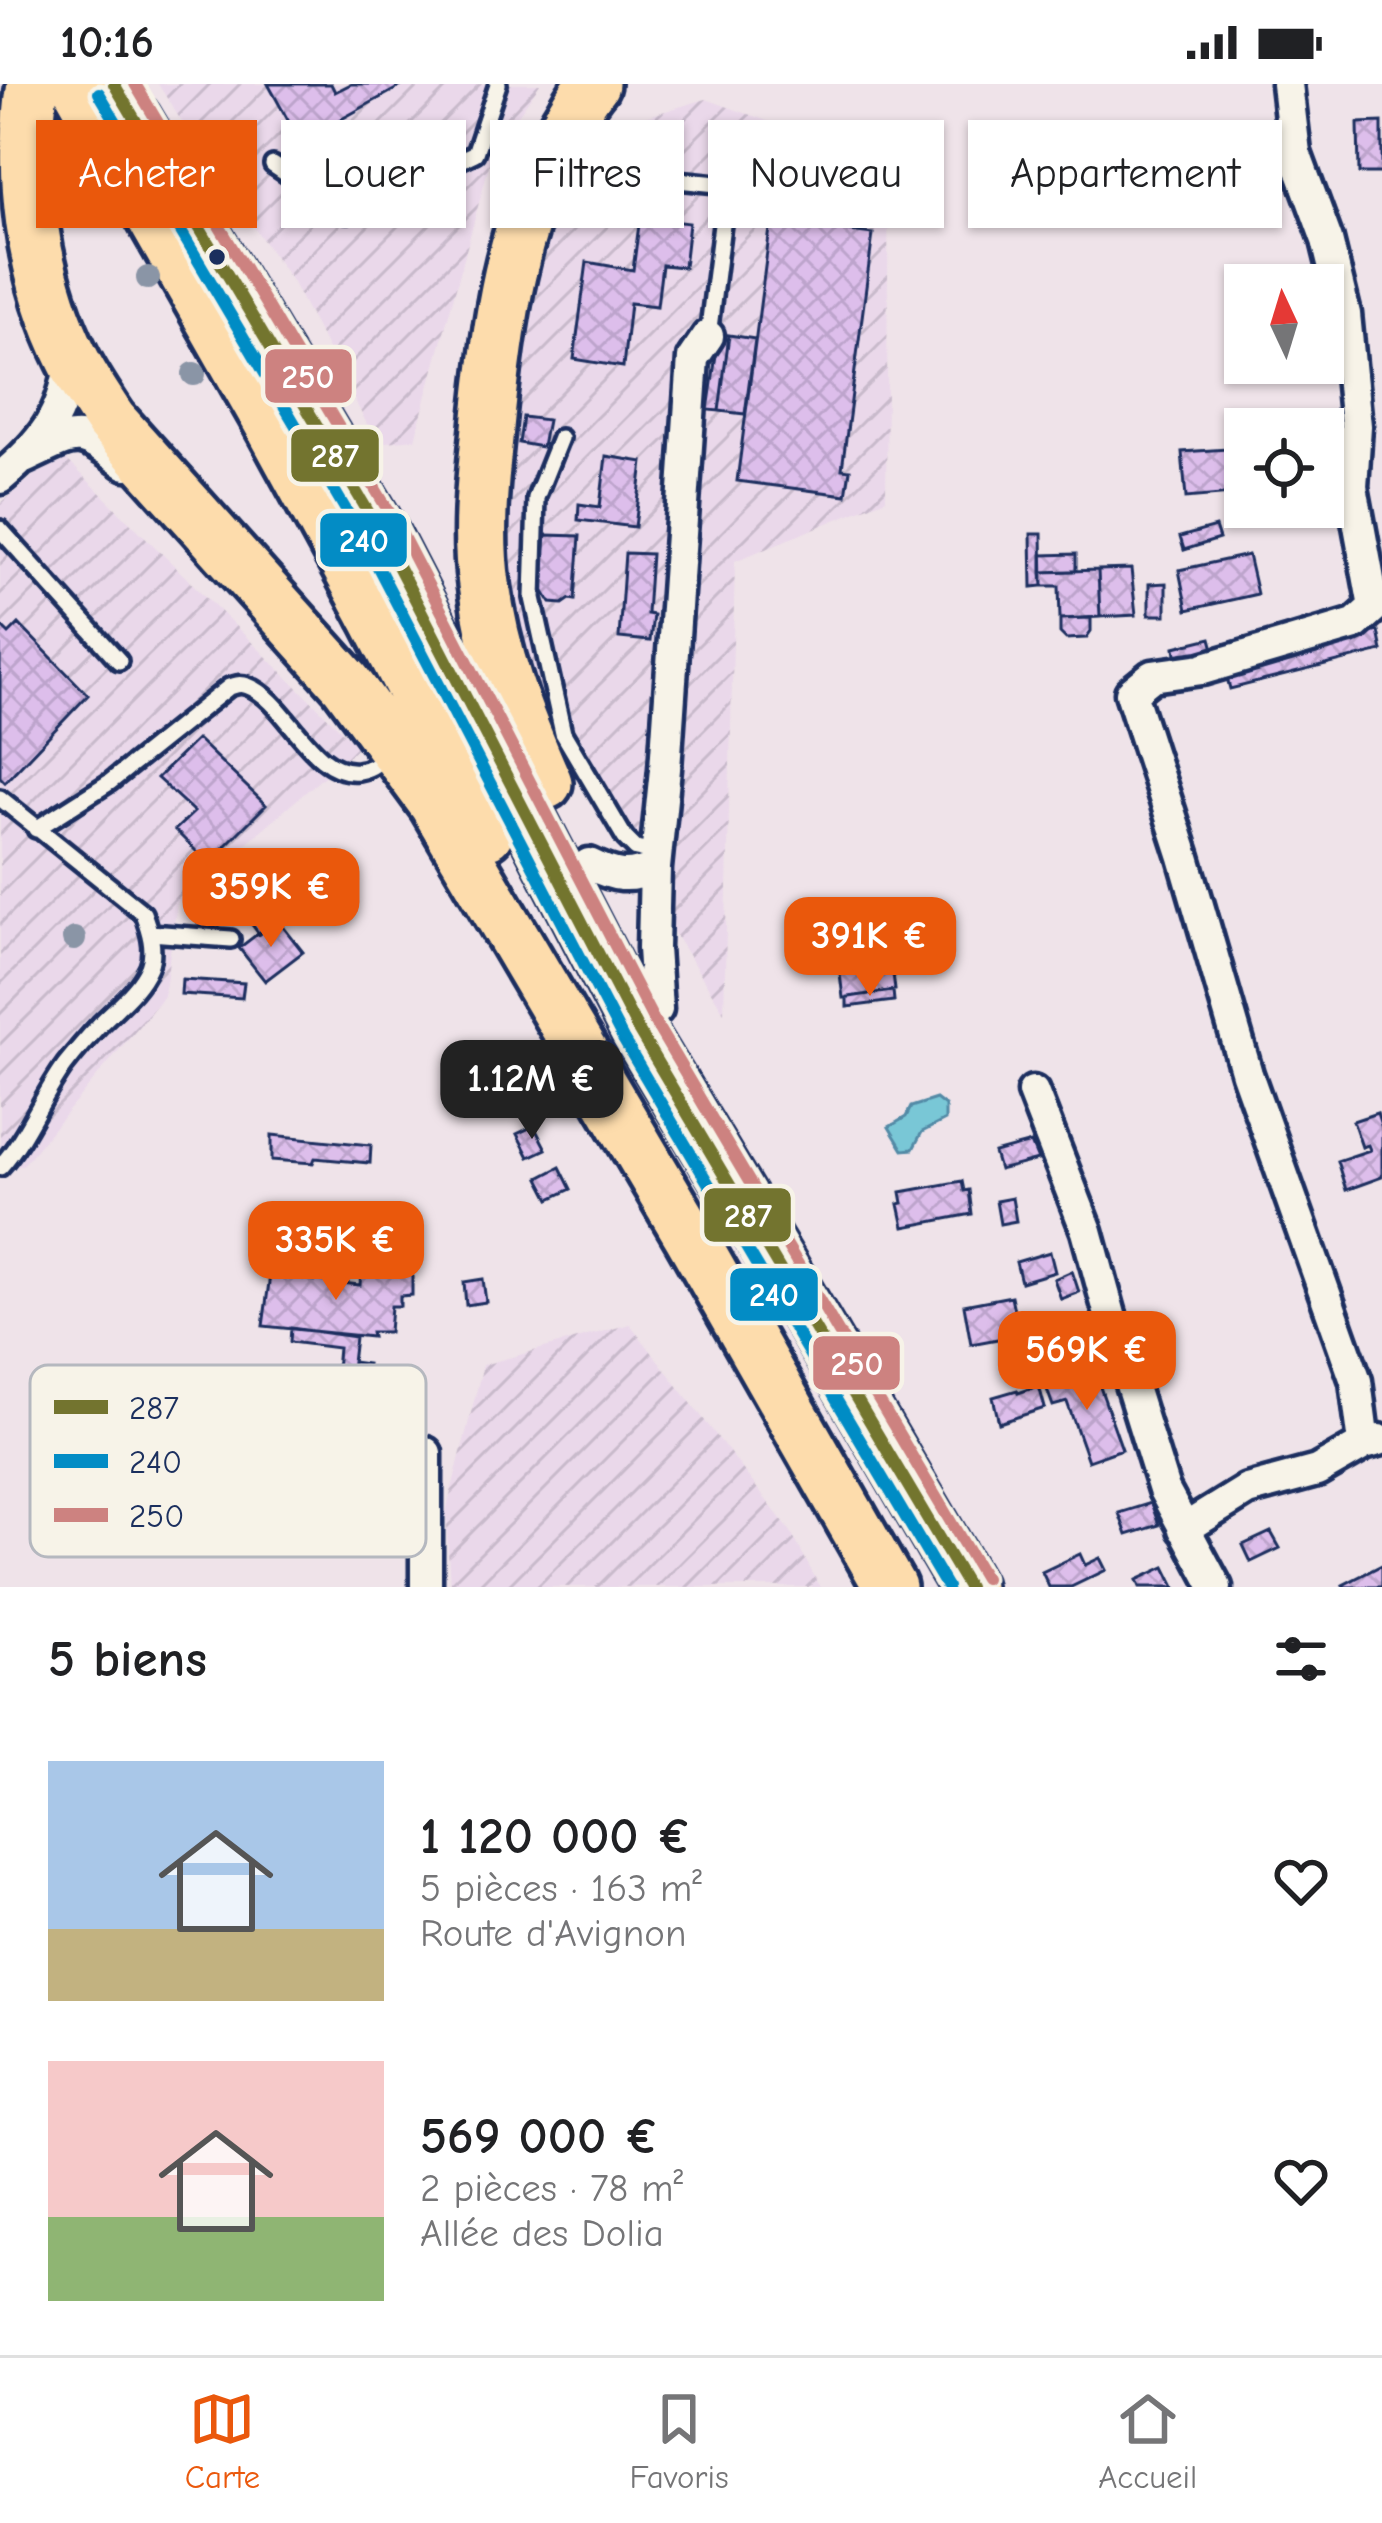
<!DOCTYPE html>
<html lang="fr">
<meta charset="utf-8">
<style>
:root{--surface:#fff;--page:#f2f2f2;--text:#202124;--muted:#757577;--line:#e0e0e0;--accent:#ea580c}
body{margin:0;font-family:"Comic Neue",sans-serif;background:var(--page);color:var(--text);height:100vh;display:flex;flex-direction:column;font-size:45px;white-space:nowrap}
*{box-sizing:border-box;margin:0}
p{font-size:39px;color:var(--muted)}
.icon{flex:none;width:66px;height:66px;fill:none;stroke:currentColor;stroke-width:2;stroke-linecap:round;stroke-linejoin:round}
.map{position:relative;height:1503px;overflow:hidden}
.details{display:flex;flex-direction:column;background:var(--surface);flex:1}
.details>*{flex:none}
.top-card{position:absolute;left:36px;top:36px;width:1311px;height:108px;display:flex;gap:24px}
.needle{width:78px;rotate:356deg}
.buttons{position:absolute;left:1224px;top:180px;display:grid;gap:24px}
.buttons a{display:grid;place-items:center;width:120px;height:120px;border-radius:0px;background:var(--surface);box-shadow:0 3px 9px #0004;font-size:60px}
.price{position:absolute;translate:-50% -102px;padding:0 27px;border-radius:24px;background:var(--accent);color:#fff;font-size:39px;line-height:78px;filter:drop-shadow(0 3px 6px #0008)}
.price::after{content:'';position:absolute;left:50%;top:72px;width:36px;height:27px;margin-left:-18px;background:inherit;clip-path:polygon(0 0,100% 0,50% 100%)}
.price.on{background:#222;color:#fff}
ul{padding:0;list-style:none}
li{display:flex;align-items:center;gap:36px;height:300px;padding:0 48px}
li span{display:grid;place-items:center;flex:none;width:336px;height:240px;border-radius:0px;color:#555}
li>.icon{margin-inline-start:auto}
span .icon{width:144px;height:144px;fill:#fffc;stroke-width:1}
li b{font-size:51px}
h2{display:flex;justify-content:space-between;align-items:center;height:144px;padding:0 48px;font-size:51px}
.chip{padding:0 42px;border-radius:0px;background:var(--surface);box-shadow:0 3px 9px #0004;font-size:42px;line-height:108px}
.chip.on{background:var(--accent);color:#fff}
.status{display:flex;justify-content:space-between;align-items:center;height:84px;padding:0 60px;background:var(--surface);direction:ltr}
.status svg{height:33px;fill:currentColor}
.dock{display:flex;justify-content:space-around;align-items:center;height:168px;border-top:3px solid var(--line);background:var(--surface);font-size:33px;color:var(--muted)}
.dock a{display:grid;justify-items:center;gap:6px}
.dock .on{color:var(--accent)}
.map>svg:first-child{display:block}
.industrial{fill:url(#industrial-furrows)}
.water{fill:#79c7d6;stroke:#538aa6;stroke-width:3}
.building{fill:url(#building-cross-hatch);stroke:#1b2f5e;stroke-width:3}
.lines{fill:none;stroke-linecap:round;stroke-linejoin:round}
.service-casing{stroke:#1b2f5e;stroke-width:24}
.minor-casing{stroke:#1b2f5e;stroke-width:39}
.primary-casing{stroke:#1b2f5e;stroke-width:60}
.trunk-casing{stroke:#1b2f5e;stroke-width:60}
.service{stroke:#f7f3e8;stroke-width:15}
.minor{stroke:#f7f3e8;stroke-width:30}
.primary{stroke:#fddcac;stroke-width:51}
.trunk{stroke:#fddcac;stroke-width:51}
.bus-1-casing{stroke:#f7f3e8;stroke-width:21}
.bus-2-casing{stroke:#f7f3e8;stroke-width:21}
.bus-3-casing{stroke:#f7f3e8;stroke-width:21}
.bus-1{stroke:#73742f;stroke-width:12}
.bus-2{stroke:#038cc5;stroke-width:12}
.bus-3{stroke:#cd8280;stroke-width:12}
.tree{fill:#8a95a6}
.bus-dot{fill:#1b2f5e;stroke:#f7f3e8;stroke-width:4.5}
.key{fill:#f7f3e8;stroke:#b5b8bf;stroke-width:3}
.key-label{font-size:33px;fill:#1b2f5e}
.line-badge{stroke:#f7f3e8;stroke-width:4.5}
.badge-label{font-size:33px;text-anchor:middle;font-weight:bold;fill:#fff}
</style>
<div class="status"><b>10:16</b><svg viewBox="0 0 49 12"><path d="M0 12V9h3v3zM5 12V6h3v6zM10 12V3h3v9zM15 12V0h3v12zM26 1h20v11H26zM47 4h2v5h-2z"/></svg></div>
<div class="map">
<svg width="1382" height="1503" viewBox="0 0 1382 1503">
<defs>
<pattern id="industrial-furrows" width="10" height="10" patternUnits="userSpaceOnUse" patternTransform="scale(3)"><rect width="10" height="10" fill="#ead8ea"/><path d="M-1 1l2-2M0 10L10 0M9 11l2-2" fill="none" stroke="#c8bacb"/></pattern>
<pattern id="building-cross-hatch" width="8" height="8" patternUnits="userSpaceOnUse" patternTransform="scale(3)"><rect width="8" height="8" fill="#ddbeeb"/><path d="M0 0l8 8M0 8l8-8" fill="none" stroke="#bda4cc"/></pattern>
</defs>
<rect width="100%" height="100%" fill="#efe3e9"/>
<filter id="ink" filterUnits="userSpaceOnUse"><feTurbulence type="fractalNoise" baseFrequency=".00833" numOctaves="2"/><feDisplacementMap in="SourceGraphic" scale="24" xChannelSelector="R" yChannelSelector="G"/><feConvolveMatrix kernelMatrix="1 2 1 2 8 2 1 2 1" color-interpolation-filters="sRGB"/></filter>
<g filter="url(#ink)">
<path class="industrial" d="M158 0H540L493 67 415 355 377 359 292 197 208 79Z
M706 15 889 81 886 415 735 477 724 928 558 665 506 498 517 244 559 93 594 48Z
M60 369 358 663 177 819 164 912 24 1080 0 1089V420Z
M630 1240 791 1448 820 1503H450L446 1428 483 1281Z"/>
<path class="water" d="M936 1015 945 1022V1036L922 1048 913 1065 903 1066 889 1043 906 1033 911 1023Z"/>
<path class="building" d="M268 0H331L335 8 351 0H405L300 58Z
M1382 38V89H1359L1358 39Z
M823 100 836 103 830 134 816 132Z
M640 133 689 139 684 183 662 181 657 222 630 219 623 283 574 275 587 178 633 186Z
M771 137 873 150 842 385 850 386 846 411 737 397Z
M719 250 729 251 719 327 708 326Z
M729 251 755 255 745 330 719 327Z
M523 333 547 336 542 363 519 359Z
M1243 364 1245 409 1186 414 1182 368Z
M606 372 643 378 635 443 578 436 579 420 600 423Z
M1215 443 1219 455 1184 466 1180 453Z
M1031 450H1042L1043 502 1032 503Z
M546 451 580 452 575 516 570 515 563 520 551 519 541 503Z
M625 469 651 470 647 530 653 531 650 557 619 554Z
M1076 470V487L1042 488V471Z
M1248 471 1257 510 1187 526 1179 486Z
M1131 485 1136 531 1100 533 1098 486Z
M1098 486 1100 533 1060 535 1059 502H1043L1042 488Z
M1166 499V531H1149V500Z
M1091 534V547L1086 554 1066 555 1060 549V535Z
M19 540 88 611 5 698 0 693V541L9 550Z
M1378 547 1382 567 1230 605 1225 586Z
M1211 554 1214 565 1195 570 1196 573 1177 577 1175 563Z
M197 655 266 721 208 779 175 746 194 728 157 694Z
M268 804 286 828 259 850 241 826Z
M896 830 899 846 888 848 895 906 843 914 836 857 819 859 816 841Z
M277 835 303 868 265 897 239 864Z
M182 895 244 899 242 914 181 910Z
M893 907 894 917 847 923V913Z
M1377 1029 1382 1044V1093L1346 1106 1337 1077 1370 1066 1368 1061 1362 1063 1353 1037Z
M534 1042 546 1065 529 1073 517 1050Z
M272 1051 371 1061 370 1079 315 1074 313 1079 272 1076Z
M1031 1059 1038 1076 999 1086 994 1069Z
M560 1083 571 1105 550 1115 539 1094Z
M962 1097 964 1107 969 1106 972 1130 904 1143 899 1120 903 1119 901 1108Z
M1012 1114 1016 1137 1000 1140 996 1117Z
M1050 1168 1055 1188 1021 1198 1016 1178Z
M361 1186 412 1189V1211L400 1212V1222H391L389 1248H371L372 1253 263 1242 270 1191 360 1201Z
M1072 1187 1079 1208 1061 1215 1054 1195Z
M483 1195 486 1218 466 1221 464 1198Z
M1011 1212 1019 1251 971 1260 964 1221Z
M291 1244 355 1253 351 1288 336 1286 338 1264 290 1258Z
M1097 1251 1104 1278 1064 1288 1058 1261Z
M352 1278 367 1280 359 1340 330 1336 337 1286 351 1288Z
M1076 1289 1078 1295 1095 1289 1122 1365 1088 1377 1067 1318 1053 1322 1045 1300Z
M1039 1302 1045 1324 999 1339 993 1313 1017 1306 1018 1309Z
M1151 1419 1159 1441 1127 1451 1119 1429Z
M1271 1448 1280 1464 1251 1478 1243 1461Z
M1080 1470 1085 1481 1100 1474 1106 1486 1071 1503H1049L1042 1488Z
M1382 1481V1503H1344L1343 1501Z
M1165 1483 1175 1503H1140L1137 1496Z"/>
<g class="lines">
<defs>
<path id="service" d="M273 81 347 130 475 69 498 0
M628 91 727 101 708 252
M560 354 536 414 533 514 563 649 625 754 636 765 656 769
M0 445 119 577
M0 714 143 829C149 845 156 866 149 883 139 906 119 921 101 939 89 952 76 967 65 981 41 1014 27 1053 0 1083
M36 745 110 698 229 603C237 601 240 599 248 602 287 616 311 692 358 687 372 685 381 678 387 666
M150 849 231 855"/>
<path id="minor" d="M1287 0 1295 69 1327 156 1345 230 1356 342 1352 403 1374 523 1355 540 1202 585 1152 592 1131 609 1184 773 1247 990 1356 1297 1364 1360
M24 374C81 348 74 344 126 380
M0 394C41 360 65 331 70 277
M589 780C615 793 628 795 655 784
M657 925 653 864 655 784 665 685 693 274 708 252
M1033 1008 1087 1147 1115 1249 1164 1406 1216 1503
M1184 1445 1247 1406 1317 1387 1364 1360 1379 1356
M426 1503V1369"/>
<path id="primary" d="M77 0 267 334 374 530"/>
<path id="trunk" d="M33 0C19 90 31 191 72 273 83 296 97 316 111 337L346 599 435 720 690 1152 890 1503
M134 35 382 451 638 946 776 1175 968 1503
M374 530 487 749
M546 699C517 634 493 571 484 500 477 452 482 402 487 354 497 245 511 133 568 38 576 25 583 11 593 0"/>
</defs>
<use href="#service" class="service-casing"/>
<use href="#minor" class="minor-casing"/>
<use href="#primary" class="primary-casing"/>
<use href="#trunk" class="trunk-casing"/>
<use href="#service" class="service"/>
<use href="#minor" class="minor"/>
<use href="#primary" class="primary"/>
<use href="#trunk" class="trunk"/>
<defs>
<path id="bus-1" d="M114 0 382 451 638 946 968 1503"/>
<path id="bus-2" d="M99 9 366 460 623 955 947 1503"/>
<path id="bus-3" d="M135 0 398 443 654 937 984 1494"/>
</defs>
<use href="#bus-1" class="bus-1-casing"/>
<use href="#bus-2" class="bus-2-casing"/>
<use href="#bus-3" class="bus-3-casing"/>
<use href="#bus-1" class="bus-1"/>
<use href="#bus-2" class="bus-2"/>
<use href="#bus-3" class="bus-3"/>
</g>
<g class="tree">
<circle cx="148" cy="194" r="12"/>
<circle cx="194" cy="290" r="12"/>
<circle cx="233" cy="800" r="12"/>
<circle cx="74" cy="855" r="12"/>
</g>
</g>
<circle class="bus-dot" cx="217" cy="173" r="10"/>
<rect x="30" y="1281" width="396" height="192" rx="18" class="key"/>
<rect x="54" y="1316" width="54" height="14" fill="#73742f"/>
<rect x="54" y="1370" width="54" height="14" fill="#038cc5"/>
<rect x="54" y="1424" width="54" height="14" fill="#cd8280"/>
<g class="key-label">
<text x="129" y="1335">287</text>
<text x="129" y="1389">240</text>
<text x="129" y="1443">250</text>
</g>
<g class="line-badge">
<rect x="263" y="263" width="91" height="58" rx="12" fill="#cd8280"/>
<rect x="289" y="343" width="92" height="57" rx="12" fill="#73742f"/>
<rect x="318" y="427" width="91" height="58" rx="12" fill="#038cc5"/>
<rect x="702" y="1102" width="91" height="58" rx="12" fill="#73742f"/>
<rect x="728" y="1182" width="92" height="57" rx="12" fill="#038cc5"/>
<rect x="811" y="1250" width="91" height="58" rx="12" fill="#cd8280"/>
</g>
<g class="badge-label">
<text x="308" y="304">250</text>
<text x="335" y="383">287</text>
<text x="364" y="468">240</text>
<text x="748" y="1143">287</text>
<text x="774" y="1222">240</text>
<text x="857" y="1291">250</text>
</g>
</svg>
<div class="buttons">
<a><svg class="needle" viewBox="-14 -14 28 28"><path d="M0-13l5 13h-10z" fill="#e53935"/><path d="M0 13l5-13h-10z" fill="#757577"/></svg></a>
<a><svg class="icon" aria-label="locate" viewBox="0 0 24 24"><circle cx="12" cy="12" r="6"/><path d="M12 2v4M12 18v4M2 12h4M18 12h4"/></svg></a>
</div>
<b class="price" style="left:271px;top:866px">359K €</b>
<b class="price" style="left:870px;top:915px">391K €</b>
<b class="price on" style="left:532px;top:1058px">1.12M €</b>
<b class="price" style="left:336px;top:1219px">335K €</b>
<b class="price" style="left:1087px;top:1329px">569K €</b>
<div class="top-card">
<a class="chip on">Acheter</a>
<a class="chip">Louer</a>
<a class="chip">Filtres</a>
<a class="chip">Nouveau</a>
<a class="chip">Appartement</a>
</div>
</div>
<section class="details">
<h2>5 biens<svg class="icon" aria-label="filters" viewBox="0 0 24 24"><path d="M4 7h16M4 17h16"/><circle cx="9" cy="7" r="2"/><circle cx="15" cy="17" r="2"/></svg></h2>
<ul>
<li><span style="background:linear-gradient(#a9c7e8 70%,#c2b280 0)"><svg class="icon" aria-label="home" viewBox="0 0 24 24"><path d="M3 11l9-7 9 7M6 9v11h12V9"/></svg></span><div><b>1 120 000 €</b><p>5 pièces · 163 m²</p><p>Route d'Avignon</p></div><svg class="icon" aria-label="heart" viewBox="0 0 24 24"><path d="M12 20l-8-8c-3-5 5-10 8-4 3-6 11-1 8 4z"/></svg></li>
<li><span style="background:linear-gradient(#f6c9c9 65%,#8fb573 0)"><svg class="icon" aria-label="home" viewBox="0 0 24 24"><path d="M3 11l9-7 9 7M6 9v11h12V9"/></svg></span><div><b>569 000 €</b><p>2 pièces · 78 m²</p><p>Allée des Dolia</p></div><svg class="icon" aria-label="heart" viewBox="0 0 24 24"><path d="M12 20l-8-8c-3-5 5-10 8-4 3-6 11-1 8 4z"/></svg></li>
</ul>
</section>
<nav class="dock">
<a class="on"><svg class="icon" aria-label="map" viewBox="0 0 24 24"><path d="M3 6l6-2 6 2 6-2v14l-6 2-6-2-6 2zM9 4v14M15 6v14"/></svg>Carte</a>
<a><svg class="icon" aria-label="saved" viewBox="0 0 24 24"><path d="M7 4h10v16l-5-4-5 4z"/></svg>Favoris</a>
<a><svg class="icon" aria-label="home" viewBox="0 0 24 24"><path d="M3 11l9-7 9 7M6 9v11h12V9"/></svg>Accueil</a>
</nav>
